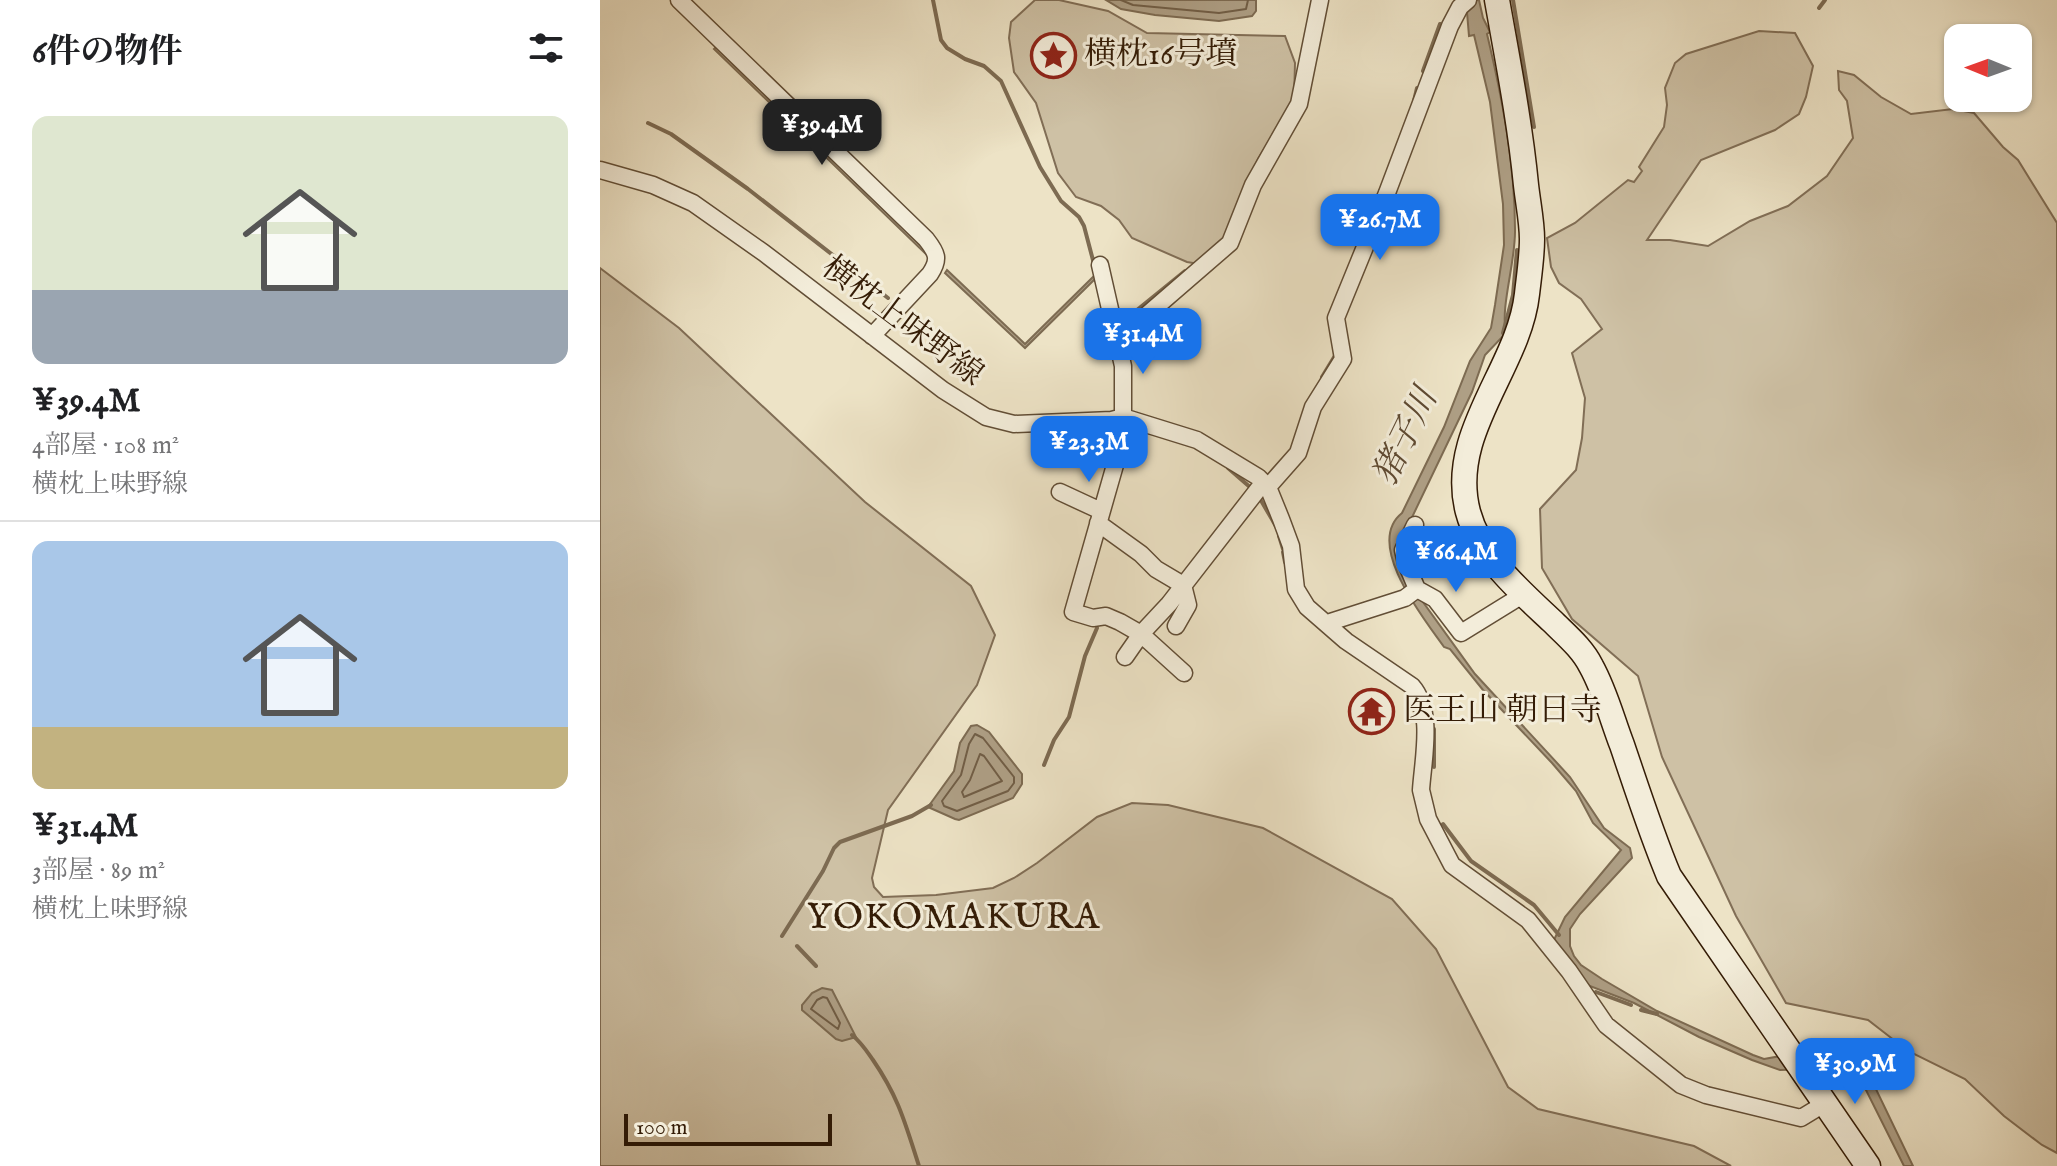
<!DOCTYPE html>
<html lang="ja">
<meta charset="utf-8">
<style>
:root{--surface:#fff;--page:#f2f2f2;--text:#202124;--muted:#757577;--line:#e0e0e0;--accent:#1a73e8}
body{margin:0;font-family:"IM FELL English","Noto Serif JP",serif;background:var(--page);color:var(--text);height:100vh;display:flex;flex-direction:column;font-size:30px;white-space:nowrap}
*{box-sizing:border-box;margin:0}
p{font-size:26px;color:var(--muted)}
.icon{flex:none;width:44px;height:44px;fill:none;stroke:currentColor;stroke-width:2;stroke-linecap:round;stroke-linejoin:round}
.map{position:relative;flex:1;overflow:hidden}
.details{display:flex;flex-direction:column;background:var(--surface);width:600px}
.details>*{flex:none}
.needle{width:52px;rotate:271deg}
.fabs{position:absolute;left:1344px;top:24px;display:grid;gap:16px}
.fabs a{display:grid;place-items:center;width:88px;height:88px;border-radius:16px;background:var(--surface);box-shadow:0 2px 6px #0004;font-size:40px}
.scale{position:absolute;left:24px;bottom:20px;width:208px;box-sizing:border-box;padding-left:8px;border:4px solid #341c06;border-top:0;font-size:22px;line-height:28px;white-space:nowrap;color:#341c06;-webkit-text-stroke:6px #f3edda;paint-order:stroke}
.price{position:absolute;translate:-50% -68px;padding:0 18px;border-radius:16px;background:var(--accent);color:#fff;font-size:26px;line-height:52px;filter:drop-shadow(0 2px 4px #0008)}
.price::after{content:'';position:absolute;left:50%;top:48px;width:24px;height:18px;margin-left:-12px;background:inherit;clip-path:polygon(0 0,100% 0,50% 100%)}
.price.current{background:#222;color:#fff}
ul{padding:0;list-style:none}
li{display:grid;align-content:center;gap:16px;height:424px;padding:0 32px}
li+li{border-top:2px solid var(--line)}
li span{display:grid;place-items:center;height:248px;border-radius:16px;color:#555}
li>.icon{margin-inline-start:auto}
span .icon{width:144px;height:144px;fill:#fffc;stroke-width:1}
li b{font-size:34px}
h2{display:flex;justify-content:space-between;align-items:center;height:96px;padding:0 32px;font-size:34px}
main{display:flex;flex:1;min-height:0}
.map>svg:first-child{display:block}
.green{fill:#cec1a5;stroke:#816e56;stroke-width:2}
.water{fill:#ae9f85;stroke:#7d6b52;stroke-width:2}
.lines{fill:none;stroke-linecap:round;stroke-linejoin:round}
.shore{stroke:#715e46;stroke-width:2}
.stream{stroke:#7d6b52;stroke-width:4}
.street-casing{stroke:#624e36;stroke-width:19}
.secondary-casing{stroke:#341c06;stroke-width:27}
.street{stroke:#f3edda;stroke-width:16}
.secondary{stroke:#f3edda;stroke-width:24}
.labels{text-anchor:middle;dominant-baseline:central;stroke-width:6;stroke-linejoin:round;paint-order:stroke}
.poi-label{font-size:32px;fill:#341c06;stroke:#f3edda;text-anchor:start}
.street-label{font-size:32px;fill:#341c06;stroke:#f3edda}
.water-label{font-size:34px;font-style:italic;fill:#5f4a32;stroke:#f3edda}
.quarter-label{font-size:36px;letter-spacing:2px;fill:#341c06;stroke:#f3edda}
</style>
<main>
<section class="details">
<h2>6件の物件<svg class="icon" aria-label="filters" viewBox="0 0 24 24"><path d="M4 7h16M4 17h16"/><circle cx="9" cy="7" r="2"/><circle cx="15" cy="17" r="2"/></svg></h2>
<ul>
<li><span style="background:linear-gradient(#dfe7d0 70%,#9aa5b1 0)"><svg class="icon" aria-label="home" viewBox="0 0 24 24"><path d="M3 11l9-7 9 7M6 9v11h12V9"/></svg></span><div><b>¥39.4M</b><p>4部屋 · 108 m²</p><p>横枕上味野線</p></div></li>
<li><span style="background:linear-gradient(#a9c7e8 75%,#c2b280 0)"><svg class="icon" aria-label="home" viewBox="0 0 24 24"><path d="M3 11l9-7 9 7M6 9v11h12V9"/></svg></span><div><b>¥31.4M</b><p>3部屋 · 89 m²</p><p>横枕上味野線</p></div></li>
</ul>
</section>
<div class="map">
<svg width="1457" height="1166" viewBox="0 0 1457 1166">
<rect width="100%" height="100%" fill="#ede3c6"/>
<filter id="stains"><feTurbulence type="fractalNoise" baseFrequency=".0025" numOctaves="4"/><feColorMatrix values="0 0 0 0 .2 0 0 0 0 .09 0 0 0 0 .02 0 0 0 .5 -.17"/></filter>
<radialGradient id="worn" r=".72"><stop offset=".6" stop-color="#630" stop-opacity="0"/><stop offset="1" stop-color="#630" stop-opacity=".3"/></radialGradient>
<path class="green" d="M435 0H459L508 11 547 33 685 36 695 63 694 100 658 159 624 240 599 264 587 262 532 238 519 220 501 206 476 197 458 173 436 103 414 72 409 38 411 22Z
M1159 31 1195 33 1213 66 1206 97 1199 114 1175 130 1101 160 1047 240H1070L1108 246 1150 221 1188 206 1227 176 1253 138 1247 101 1239 90 1238 71 1254 75 1281 97 1311 114 1353 109 1374 113 1403 147 1418 160 1457 223V1153L1442 1145 1404 1116 1365 1079 1308 1051 1268 1020 1186 1003 1136 916 1062 757 1038 676 972 619 942 568 940 509 976 470 982 438 985 398 972 353 1002 329 981 299 959 283 951 267 947 238 975 223 1028 180 1034 182 1042 171 1039 167 1064 127 1067 105 1065 88 1075 63 1086 54Z
M0 268 79 328 265 502 371 586 395 635 377 685 288 810 272 878 274 887 283 897 336 895 393 888 414 878 437 863 497 817 532 803 568 805 663 828 792 899 836 949 908 1087 938 1109 1094 1146 1131 1166H0Z"/>
<path class="water" d="M506 0H656V11L652 16 619 21 555 15 521 9Z
M866 0H879L883 18 890 32 887 34C902 97 915 164 915 229 916 261 900 307 906 333L885 355 872 392 804 534 818 595 875 674 970 777 1004 828 1030 848 1032 858 1029 861 980 914 970 929V946L974 956 981 965 1002 979 1057 1011 1153 1055 1164 1059 1203 1052 1237 1059 1260 1068 1274 1085 1313 1166H1304L1262 1082 1249 1068 1180 1070 1152 1060 1099 1037 1034 1003 982 983 953 942 965 917 1021 850 993 823 976 791 952 763 883 690 850 649 844 647C825 620 763 544 802 513L844 427 870 361 891 328 895 305 904 245 903 204 890 102 874 35 869 36Z
M116 47 331 255 329 257 114 49Z
M347 270 425 344 496 274 511 335 495 279 425 348 345 273Z
M377 725 389 732 422 774V784L413 798 359 820 355 819 328 807 354 771 360 743 371 726Z
M222 988 232 990 256 1037 242 1041 236 1039 202 1010V1005L212 993Z"/>
<g class="lines">
<path class="shore" d="M521 0 533 5 619 13 646 9 648 0
M375 734 383 738 414 777V783L408 791 357 811 344 806 342 801 361 775 369 744Z
M380 754 384 756 402 781 364 797 362 792 370 780Z
M223 997 227 998 240 1023 238 1029 211 1009 217 1000Z"/>
<path class="stream" d="M333 0 341 40 347 48 365 59 384 66 401 81 440 167 461 201 479 217 484 226 494 264
M913 0 934 127
M1219 8 1225 0
M823 71 840 24
M814 101 817 88
M48 123 71 134 148 189 288 298
M521 323 585 271
M903 333 913 295 917 250
M722 377 736 354
M628 468 651 488
M659 497 677 528
M679 536 683 549
M683 552 685 562
M811 699 816 716
M834 729V767
M444 765 454 740 469 717 485 656 497 628
M843 824 871 861 934 905 959 935
M182 936 223 871 234 848 240 842 312 816 331 805
M197 946 216 966
M996 992 1031 1005
M1041 1010 1057 1014
M252 1035C261 1042 266 1050 273 1060 299 1098 305 1123 319 1166"/>
<defs>
<path id="street" d="M79 0 326 239C337 253 340 259 330 274L272 336
M0 170 53 185 93 203 164 253 343 390 386 417 414 424 512 420 523 417 597 440 658 477 668 487 681 519 691 546 696 589 707 607 746 641 812 686C834 711 823 759 821 790L828 819 852 865 928 920 969 971 1006 1025 1081 1085 1106 1095 1201 1118 1224 1104
M500 265 523 366V417L519 451 473 612 493 618 506 616 520 622 541 634 584 673
M519 339 630 243 653 185 699 104 720 0
M668 487 698 453 713 407 743 359 736 318 787 193 850 26 860 7 868 0
M460 492 501 511
M498 523 541 554 556 569 583 585 588 605 576 626
M815 525 803 550 806 563 817 589 835 599 861 633 924 594
M727 623 805 598 817 589
M525 657 541 634 569 604 663 483"/>
<path id="secondary" d="M897 0C908 62 920 123 926 185 928 203 932 222 932 239 932 257 929 276 927 294 919 368 847 433 868 512 880 557 919 590 952 621 966 635 982 648 991 666 1005 691 1012 719 1022 745 1037 789 1051 833 1069 876L1268 1166"/>
</defs>
<use href="#street" class="street-casing"/>
<use href="#secondary" class="secondary-casing"/>
<use href="#street" class="street"/>
<use href="#secondary" class="secondary"/>
</g>
<defs>
<symbol id="sight-ring" viewBox="-11 -11 22 22"><circle r="9.5" fill="#f3edda" stroke="#8f2418" stroke-width="1.5"/><path d="M0-6L1.8-2.2L6-1.7L2.9 1.2L3.7 5.4L0 3.3L-3.7 5.4L-2.9 1.2L-6-1.7L-1.8-2.2Z" fill="#8f2418"/></symbol>
<symbol id="temple-ring" viewBox="-11 -11 22 22"><circle r="9.5" fill="#f3edda" stroke="#8f2418" stroke-width="1.5"/><path d="M0-6L5-2H3V0L6.5 2.5H4V6H1.5V3h-3V6H-4V2.5H-6.5L-3 0V-2H-5Z" fill="#8f2418"/></symbol>
</defs>
<g fill-rule="evenodd">
<use href="#sight-ring" x="428" y="30" width="51" height="51"/>
<use href="#temple-ring" x="746" y="686" width="51" height="51"/>
</g>
<g class="labels">
<g class="poi-label">
<text x="484" y="55">横枕16号墳</text>
<text x="803" y="711">医王山 朝日寺</text>
</g>
<g class="street-label">
<text transform="translate(302 322) rotate(37)">横枕上味野線</text>
</g>
<g class="water-label">
<text transform="translate(806 437) rotate(-64)">猪子川</text>
</g>
<g class="quarter-label">
<text x="354" y="918">YOKOMAKURA</text>
</g>
</g>
<rect width="100%" height="100%" filter="url(#stains)"/>
<rect width="100%" height="100%" fill="url(#worn)"/>
</svg>
<div class="fabs">
<a><svg class="needle" viewBox="-14 -14 28 28"><path d="M0-13l5 13h-10z" fill="#e53935"/><path d="M0 13l5-13h-10z" fill="#757577"/></svg></a>
</div>
<div class="scale">100 m</div>
<b class="price current" style="left:222px;top:167px">¥39.4M</b>
<b class="price" style="left:780px;top:262px">¥26.7M</b>
<b class="price" style="left:543px;top:376px">¥31.4M</b>
<b class="price" style="left:489px;top:484px">¥23.3M</b>
<b class="price" style="left:856px;top:594px">¥66.4M</b>
<b class="price" style="left:1255px;top:1106px">¥30.9M</b>
</div>
</main>
